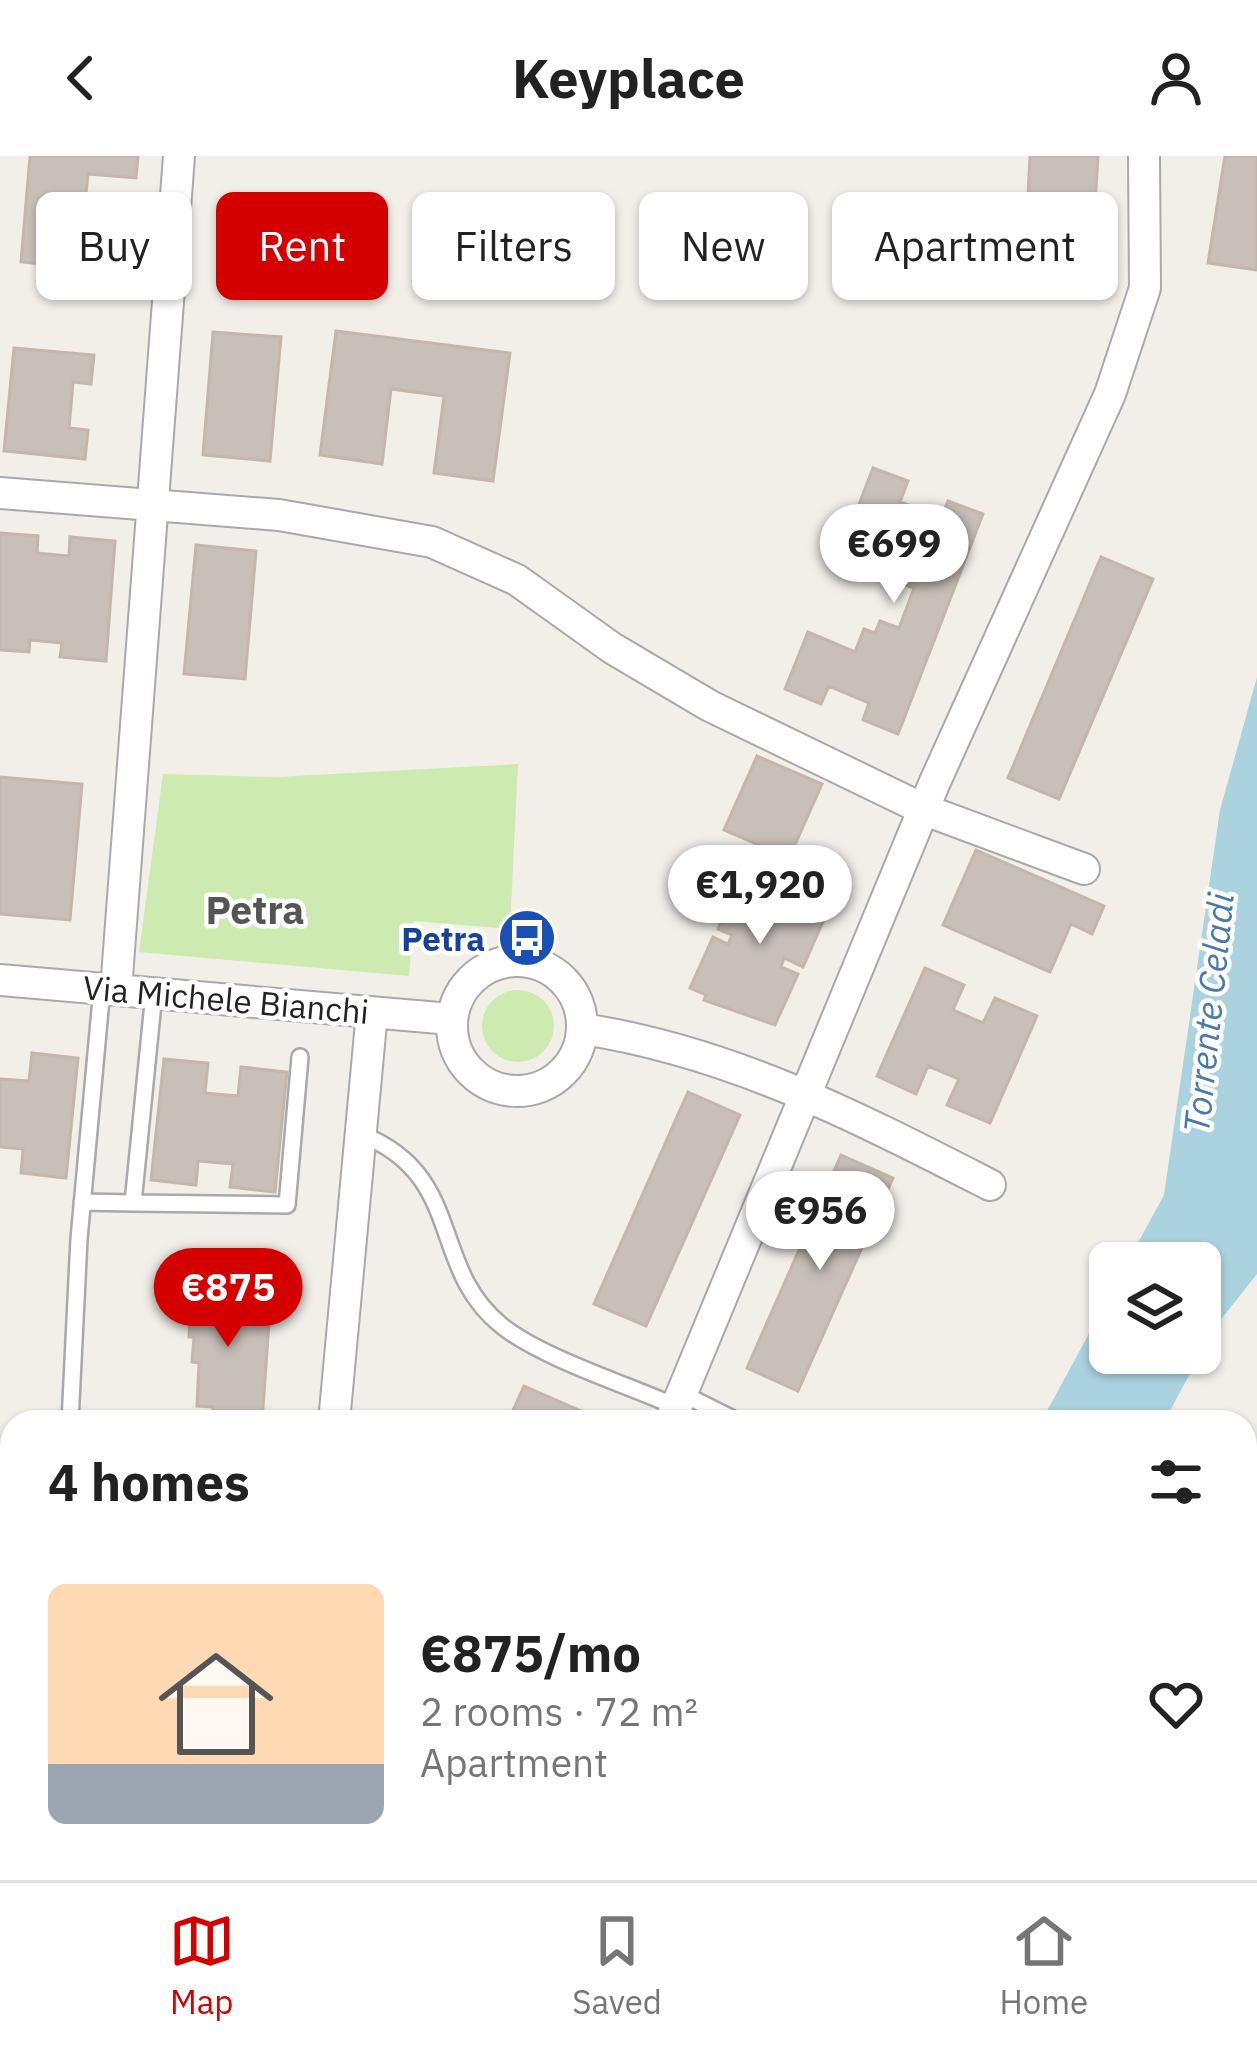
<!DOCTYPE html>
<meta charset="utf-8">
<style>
:root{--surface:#fff;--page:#f6f6f6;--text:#222;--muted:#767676;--line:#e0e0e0;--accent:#d40000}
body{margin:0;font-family:"IBM Plex Sans",sans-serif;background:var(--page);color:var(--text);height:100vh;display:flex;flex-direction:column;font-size:45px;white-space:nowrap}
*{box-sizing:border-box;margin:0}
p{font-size:39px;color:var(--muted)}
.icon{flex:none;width:66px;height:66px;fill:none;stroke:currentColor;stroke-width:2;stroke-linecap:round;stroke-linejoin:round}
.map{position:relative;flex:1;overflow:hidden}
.details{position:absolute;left:0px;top:1254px;width:1257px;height:471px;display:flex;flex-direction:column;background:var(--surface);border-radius:36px 36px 0 0;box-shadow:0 3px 9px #0004}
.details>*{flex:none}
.hud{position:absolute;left:36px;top:36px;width:1185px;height:108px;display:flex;gap:24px}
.buttons{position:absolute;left:1089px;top:1086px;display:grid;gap:24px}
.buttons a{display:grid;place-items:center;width:132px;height:132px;border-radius:18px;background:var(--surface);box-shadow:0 3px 9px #0004;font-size:60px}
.price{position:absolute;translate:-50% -102px;padding:0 27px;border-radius:42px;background:#fff;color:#222;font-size:39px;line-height:78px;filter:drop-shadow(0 3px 6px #0008)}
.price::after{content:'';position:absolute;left:50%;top:72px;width:36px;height:27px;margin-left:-18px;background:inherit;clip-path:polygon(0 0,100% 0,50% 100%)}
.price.active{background:var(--accent);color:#fff}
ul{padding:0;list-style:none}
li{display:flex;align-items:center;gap:36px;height:300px;padding:0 48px}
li+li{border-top:3px solid var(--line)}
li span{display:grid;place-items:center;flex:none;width:336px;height:240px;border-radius:18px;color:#555}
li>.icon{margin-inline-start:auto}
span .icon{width:144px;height:144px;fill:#fffc;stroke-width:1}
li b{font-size:51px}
h2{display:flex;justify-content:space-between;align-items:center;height:144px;padding:0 48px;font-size:51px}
.chip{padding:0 42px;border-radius:18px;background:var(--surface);box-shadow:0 3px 9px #0004;font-size:42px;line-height:108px}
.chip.active{background:var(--accent);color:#fff}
header{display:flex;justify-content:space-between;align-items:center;height:156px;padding:0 48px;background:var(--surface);font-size:54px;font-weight:700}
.tab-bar{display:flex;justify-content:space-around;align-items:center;height:168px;border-top:3px solid var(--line);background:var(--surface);font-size:33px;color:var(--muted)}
.tab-bar a{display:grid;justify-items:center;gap:6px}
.tab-bar .active{color:var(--accent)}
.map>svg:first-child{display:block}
.grass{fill:#cdebb0}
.water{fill:#aad3df}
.building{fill:#c7bfb8;stroke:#c4b6ab;stroke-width:3}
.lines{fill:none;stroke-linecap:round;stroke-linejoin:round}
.lane-casing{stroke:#a9a9a9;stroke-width:20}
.street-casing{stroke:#a9a9a9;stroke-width:34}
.lane{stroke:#fff;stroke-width:15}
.street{stroke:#fff;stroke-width:30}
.labels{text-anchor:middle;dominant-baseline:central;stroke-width:9;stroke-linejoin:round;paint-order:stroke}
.transit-label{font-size:33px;font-weight:bold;fill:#164399;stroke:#fff;text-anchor:end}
.street-label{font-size:33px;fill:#222;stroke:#fff}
.water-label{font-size:36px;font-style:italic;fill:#4a7aab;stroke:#fff}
.quarter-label{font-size:39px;font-weight:bold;fill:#555;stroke:#fff}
</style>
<header><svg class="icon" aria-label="back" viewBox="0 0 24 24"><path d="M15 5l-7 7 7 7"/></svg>Keyplace<svg class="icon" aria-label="person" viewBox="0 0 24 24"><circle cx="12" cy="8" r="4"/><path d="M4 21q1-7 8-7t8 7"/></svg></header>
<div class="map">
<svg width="1257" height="1724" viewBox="0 0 1257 1724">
<rect width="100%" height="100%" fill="#f2efe9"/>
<path class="grass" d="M518 608 510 773 414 765 409 820 139 796 163 618 276 621Z
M482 870a36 36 0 1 1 72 0a36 36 0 1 1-72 0Z
M0 1647 12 1649V1713H150L148 1724H0Z"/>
<path class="water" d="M1257 521V1118L1215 1171 1164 1266H1041L1110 1139V1197H1200V1107H1127L1164 1039 1220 654Z"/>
<path class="building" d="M30 0H138L136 22 88 18 84 58 132 63 127 116 21 106Z
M1030 0H1098L1093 83 1026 78Z
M1225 0H1257V114L1208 107Z
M498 54 501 127 436 129 433 57Z
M336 175 510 197 493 325 434 317 444 240 391 233 382 308 320 299Z
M213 176 281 181 270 305 203 299Z
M14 192 94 199 91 228 73 226 69 272 88 274 85 303 4 295Z
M873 312 908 325 900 346 941 361 948 345 983 358 898 578 863 564 869 547 829 530 821 548 785 533 808 476 855 496 864 473 875 477 880 465 899 472 914 432 894 425 898 414 889 410 898 387 851 369Z
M0 377 38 380 37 397 69 400 70 381 115 385 106 505 60 501 62 487 30 484 29 496 0 494Z
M196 389 256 395 245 523 184 518Z
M1101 401 1153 423 1059 643 1008 622Z
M757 600 822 628 789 702 724 674Z
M0 621 82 628 70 764 0 758Z
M976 694 1104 750 1092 778 1071 768 1050 816 943 769Z
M744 714 758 720 761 714 813 737 810 744 829 752 803 811 784 802 781 811 798 818 775 869 704 844 706 839 690 832 713 781 728 788 732 779 718 773Z
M925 812 964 829 953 854 983 867 995 842 1037 860 990 967 947 949 959 923 928 910 916 938 877 920Z
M32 897 78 902 66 1022 21 1017 23 993 0 991V923L29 925Z
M164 903 208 907 205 937 238 940 241 911 287 916 275 1036 230 1031 233 1008 198 1005 196 1029 151 1024Z
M688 936 740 959 646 1170 594 1148Z
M841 999 893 1022 798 1235 747 1212Z
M187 1121 231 1124 230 1139 254 1140 253 1151 270 1152 262 1266H212L213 1251 197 1250 199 1207 192 1206 194 1181H189L190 1161H184Z
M524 1230 581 1255 576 1266H526L511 1259Z"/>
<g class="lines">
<defs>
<path id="lane" d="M361 978C466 1020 428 1111 502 1170 542 1202 628 1229 677 1251
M82 1046 133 1047 154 837
M133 1047 287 1049 300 901
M683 1238 739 1266
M70 1266 79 1083 102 832"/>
<path id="street" d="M0 337 279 359 432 386 517 424 612 492 710 550 925 654 1084 713
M452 870a65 65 0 1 1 130 0a65 65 0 1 1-130 0Z
M0 824 451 863
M116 834 179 0
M583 873C732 896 857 961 990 1029
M334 1266 372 856
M670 1266 934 628 1110 238 1145 132 1144 0
M0 1407 12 1409"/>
</defs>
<use href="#lane" class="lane-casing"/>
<use href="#street" class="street-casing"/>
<use href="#lane" class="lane"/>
<use href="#street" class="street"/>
</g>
<defs>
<symbol id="bus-disc" viewBox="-11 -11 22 22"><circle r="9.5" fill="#1a4fb4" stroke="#fff"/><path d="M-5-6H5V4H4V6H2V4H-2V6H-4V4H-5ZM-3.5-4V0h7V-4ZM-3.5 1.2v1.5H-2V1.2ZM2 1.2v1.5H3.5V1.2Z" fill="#fff"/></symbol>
</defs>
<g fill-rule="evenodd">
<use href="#bus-disc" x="494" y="749" width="66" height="66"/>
</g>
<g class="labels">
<g class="transit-label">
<text x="485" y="782">Petra</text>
</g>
<g class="street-label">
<text transform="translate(226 843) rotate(5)">Via Michele Bianchi</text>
</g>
<g class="water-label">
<text transform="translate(1208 857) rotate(-84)">Torrente Celadi</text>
</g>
<g class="quarter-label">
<text x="255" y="753">Petra</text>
</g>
</g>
</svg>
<div class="buttons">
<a><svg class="icon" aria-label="layers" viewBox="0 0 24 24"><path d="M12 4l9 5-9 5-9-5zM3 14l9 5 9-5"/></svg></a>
</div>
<b class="price" style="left:894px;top:450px">€699</b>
<b class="price" style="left:760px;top:791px">€1,920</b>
<b class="price" style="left:820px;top:1117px">€956</b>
<b class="price active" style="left:228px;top:1194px">€875</b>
<div class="hud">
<a class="chip">Buy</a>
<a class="chip active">Rent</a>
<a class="chip">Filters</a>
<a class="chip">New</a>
<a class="chip">Apartment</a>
</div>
<section class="details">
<h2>4 homes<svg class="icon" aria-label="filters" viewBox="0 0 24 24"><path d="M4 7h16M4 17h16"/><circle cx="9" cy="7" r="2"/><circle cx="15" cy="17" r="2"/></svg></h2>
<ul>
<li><span style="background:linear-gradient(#ffd9b3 75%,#9aa5b1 0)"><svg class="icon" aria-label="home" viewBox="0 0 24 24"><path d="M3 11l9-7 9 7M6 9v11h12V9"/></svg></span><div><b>€875/mo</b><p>2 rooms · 72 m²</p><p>Apartment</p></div><svg class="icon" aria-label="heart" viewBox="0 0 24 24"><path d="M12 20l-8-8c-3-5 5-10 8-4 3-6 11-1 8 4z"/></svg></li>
</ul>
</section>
</div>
<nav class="tab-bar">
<a class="active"><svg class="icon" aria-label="map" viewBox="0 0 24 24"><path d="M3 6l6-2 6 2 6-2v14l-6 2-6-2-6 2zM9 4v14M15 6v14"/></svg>Map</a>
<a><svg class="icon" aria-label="saved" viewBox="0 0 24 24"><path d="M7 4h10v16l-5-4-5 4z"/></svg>Saved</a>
<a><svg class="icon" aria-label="home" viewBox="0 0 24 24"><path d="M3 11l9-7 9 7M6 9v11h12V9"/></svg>Home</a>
</nav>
